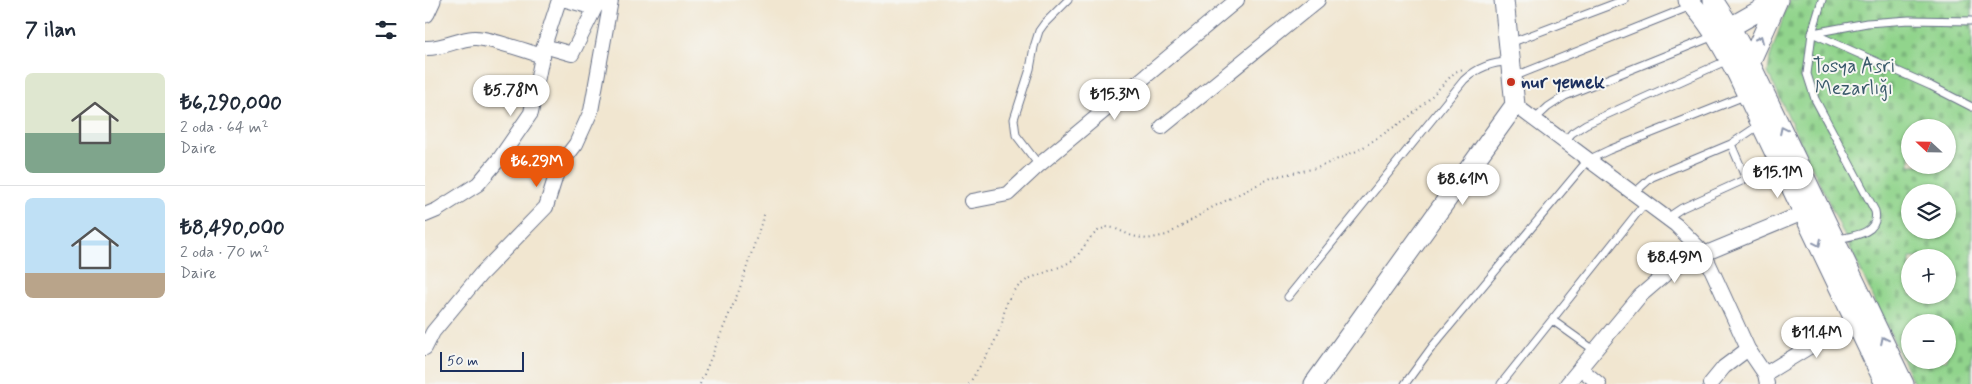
<!DOCTYPE html>
<html lang="tr">
<meta charset="utf-8">
<style>
:root{--surface:#fff;--page:#f6f6f7;--text:#1f2937;--muted:#747a83;--line:#e0e1e3;--accent:#ea580c}
body{margin:0;font-family:Mynerve,sans-serif;background:var(--page);color:var(--text);height:100vh;display:flex;flex-direction:column;font-size:19px;white-space:nowrap}
*{box-sizing:border-box;margin:0}
p{font-size:16px;color:var(--muted)}
.icon{flex:none;width:28px;height:28px;fill:none;stroke:currentColor;stroke-width:2;stroke-linecap:round;stroke-linejoin:round}
.map{position:relative;flex:1;overflow:hidden}
.panel{display:flex;flex-direction:column;background:var(--surface);width:425px}
.panel>*{flex:none}
.needle{width:32px;rotate:292deg}
.tools{position:absolute;left:1476px;top:119px;display:grid;gap:10px}
.tools a{display:grid;place-items:center;width:55px;height:55px;border-radius:50%;background:var(--surface);box-shadow:0 1px 4px #0004;font-size:25px}
.scale{position:absolute;left:15px;bottom:12px;width:84px;box-sizing:border-box;padding-left:5px;border:2px solid #1b2f5e;border-top:0;font-size:14px;line-height:18px;white-space:nowrap;color:#1b2f5e;-webkit-text-stroke:4px #f6f6f2;paint-order:stroke}
.price{position:absolute;translate:-50% -42px;padding:0 11px;border-radius:18px;background:#fff;color:#222;font-size:16px;line-height:32px;filter:drop-shadow(0 1px 2px #0008)}
.price::after{content:'';position:absolute;left:50%;top:30px;width:15px;height:11px;margin-left:-8px;background:inherit;clip-path:polygon(0 0,100% 0,50% 100%)}
.price.selected{background:var(--accent);color:#fff}
ul{padding:0;list-style:none}
li{display:flex;align-items:center;gap:15px;height:125px;padding:0 25px}
li+li{border-top:1px solid var(--line)}
li span{display:grid;place-items:center;flex:none;width:140px;height:100px;border-radius:8px;color:#555}
li>.icon{margin-inline-start:auto}
span .icon{width:60px;height:60px;fill:#fffc;stroke-width:1}
li b{font-size:21px}
h2{display:flex;justify-content:space-between;align-items:center;height:60px;padding:0 25px;font-size:21px}
main{display:flex;flex:1;min-height:0}
.map>svg:first-child{display:block}
.cemetery{fill:url(#cemetery-stones);stroke:#568275;fill-rule:evenodd}
.lines{fill:none;stroke-linecap:round;stroke-linejoin:round}
.lane-casing{stroke:#666f86;stroke-width:9}
.street-casing{stroke:#666f86;stroke-width:16}
.secondary-casing{stroke:#666f86;stroke-width:21}
.path{stroke:#666f86;stroke-width:2;stroke-dasharray:1 4;stroke-linecap:butt}
.lane{stroke:#fff;stroke-width:7}
.street{stroke:#fff;stroke-width:14}
.secondary{stroke:#fff;stroke-width:19}
.oneway{stroke:#8d97ae}
.poi-dot{fill:#c8321e;stroke:#f6f6f2;stroke-width:2}
.labels{text-anchor:middle;dominant-baseline:central;stroke-width:4;stroke-linejoin:round;paint-order:stroke}
.park-label{font-size:19px;fill:#38586a;stroke:#f6f6f2}
.poi-label{font-size:19px;font-weight:bold;fill:#1b2f5e;stroke:#f6f6f2;text-anchor:start}
</style>
<main>
<section class="panel">
<h2>7 ilan<svg class="icon" aria-label="filters" viewBox="0 0 24 24"><path d="M4 7h16M4 17h16"/><circle cx="9" cy="7" r="2"/><circle cx="15" cy="17" r="2"/></svg></h2>
<ul>
<li><span style="background:linear-gradient(#dfe7d0 60%,#7fa58c 0)"><svg class="icon" aria-label="home" viewBox="0 0 24 24"><path d="M3 11l9-7 9 7M6 9v11h12V9"/></svg></span><div><b>₺6,290,000</b><p>2 oda · 64 m²</p><p>Daire</p></div></li>
<li><span style="background:linear-gradient(#bfe0f5 75%,#b9a48a 0)"><svg class="icon" aria-label="home" viewBox="0 0 24 24"><path d="M3 11l9-7 9 7M6 9v11h12V9"/></svg></span><div><b>₺8,490,000</b><p>2 oda · 70 m²</p><p>Daire</p></div></li>
</ul>
</section>
<div class="map">
<svg width="1547" height="384" viewBox="0 0 1547 384">
<defs>
<pattern id="cemetery-stones" width="16" height="16" patternUnits="userSpaceOnUse" patternTransform="scale(1.25)"><rect width="16" height="16" fill="#91d48c"/><path d="M2 7V4a2 2 0 0 1 4 0v3zM10 15v-3a2 2 0 0 1 4 0v3z" fill="#7cb67b"/></pattern>
</defs>
<rect width="100%" height="100%" fill="#f6f6f2"/>
<filter id="ink" filterUnits="userSpaceOnUse"><feTurbulence type="fractalNoise" baseFrequency=".02" numOctaves="2"/><feDisplacementMap in="SourceGraphic" scale="10" xChannelSelector="R" yChannelSelector="G"/><feConvolveMatrix kernelMatrix="1 2 1 2 8 2 1 2 1" color-interpolation-filters="sRGB"/></filter>
<filter id="wash" filterUnits="userSpaceOnUse"><feTurbulence type="fractalNoise" baseFrequency=".0096" numOctaves="4" result="noise"/><feDisplacementMap in="SourceGraphic" scale="20" xChannelSelector="R" yChannelSelector="G"/><feGaussianBlur stdDeviation="1.12" result="paint"/><feColorMatrix in="noise" values="0 0 0 0 0 0 0 0 0 0 0 0 0 0 0 0 0 1.4 0 .05"/><feComposite in="paint" operator="in"/></filter>
<g filter="url(#wash)">
<rect width="100%" height="100%" fill="#f1e6d0"/>
<path class="cemetery" d="M1364 0H1547V384H1489L1343 73 1345 57ZM1485 128H1522V165H1485ZM1485 192H1522V230H1485ZM1485 258H1522V295H1485ZM1485 322H1522V360H1485Z"/>
</g>
<g filter="url(#ink)">
<g class="lines">
<defs>
<path id="lane" d="M1397 0 1387 33 1382 74 1390 99 1450 211C1455 234 1428 236 1412 239
M1387 33 1506 86 1547 107
M1388 33 1442 23 1484 20 1547 21
M1085 43 1199 0
M1088 77 1266 6
M1109 120 1123 107 1140 96 1289 36
M1139 142 1147 133 1161 124 1303 60
M614 165 591 135 589 119 605 69 609 47 614 31 619 24 643 0
M1208 194 1227 177 1306 144 1336 124
M1242 218 1257 208 1321 179 1306 144
M863 297 1039 80C1052 68 1066 62 1084 62
M1127 320 1169 350
M980 384 1007 347 1163 160 1184 150 1322 95
M1076 384 1220 203"/>
<path id="street" d="M141 0 170 8
M119 46 147 54 170 8 176 0
M0 48C18 49 32 39 49 38 62 37 103 52 118 56
M1090 105 1251 225 1279 253 1323 349 1340 374 1342 384
M737 127 893 0
M547 201 583 194 614 165 812 0
M0 215 12 210 53 184 75 158 106 113 119 46 134 0
M0 348 8 332 55 275 121 207 134 166 151 144 166 111 186 0
M1155 368 1174 384
M1340 374 1430 319
M1142 384 1215 296 1250 266 1378 213
M1285 384 1299 367 1323 349"/>
<path id="secondary" d="M1263 0C1284 21 1298 48 1312 74L1460 384
M1288 0 1306 28 1325 63 1479 384
M0 13 6 0
M1295 33 1353 0
M1319 68 1325 63 1353 0
M889 384 1090 105 1079 0"/>
</defs>
<use href="#lane" class="lane-casing"/>
<use href="#street" class="street-casing"/>
<use href="#secondary" class="secondary-casing"/>
<path class="path" d="M275 384 315 288 340 212
M544 384 569 343 577 323 581 303 590 289 603 279 637 266 645 262 652 256 666 237 673 231 681 227 689 228 707 236 722 239 742 235 786 208 848 177 892 168 934 150 984 117 999 104 1030 72 1038 69"/>
<use href="#lane" class="lane"/>
<use href="#street" class="street"/>
<use href="#secondary" class="secondary"/>
</g>
<defs><path id="oneway-chevron" d="M-2-3.5L2.5 0L-2 3.5" fill="none" stroke-width="1.6" stroke-linecap="round" stroke-linejoin="round" transform="scale(1.25)"/></defs>
<g class="oneway">
<use href="#oneway-chevron" transform="translate(1335 39) rotate(-66)"/>
<use href="#oneway-chevron" transform="translate(1358 130) rotate(-116)"/>
<use href="#oneway-chevron" transform="translate(1393 243) rotate(64)"/>
<use href="#oneway-chevron" transform="translate(1459 340) rotate(-116)"/>
</g>
</g>
<circle class="poi-dot" cx="1086" cy="82" r="5"/>
<g class="labels">
<g class="park-label">
<text x="1429" y="66">Tosya Asri<tspan x="1429" dy="22">Mezarlığı</tspan></text>
</g>
<g class="poi-label">
<text x="1096" y="82">nur yemek</text>
</g>
</g>
</svg>
<div class="tools">
<a><svg class="needle" viewBox="-14 -14 28 28"><path d="M0-13l5 13h-10z" fill="#e53935"/><path d="M0 13l5-13h-10z" fill="#747a83"/></svg></a>
<a><svg class="icon" aria-label="layers" viewBox="0 0 24 24"><path d="M12 4l9 5-9 5-9-5zM3 14l9 5 9-5"/></svg></a>
<a>+</a>
<a>−</a>
</div>
<div class="scale">50 m</div>
<b class="price" style="left:86px;top:117px">₺5.78M</b>
<b class="price" style="left:690px;top:121px">₺15.3M</b>
<b class="price selected" style="left:112px;top:188px">₺6.29M</b>
<b class="price" style="left:1353px;top:199px">₺15.1M</b>
<b class="price" style="left:1038px;top:206px">₺8.61M</b>
<b class="price" style="left:1250px;top:284px">₺8.49M</b>
<b class="price" style="left:1392px;top:359px">₺11.4M</b>
</div>
</main>
